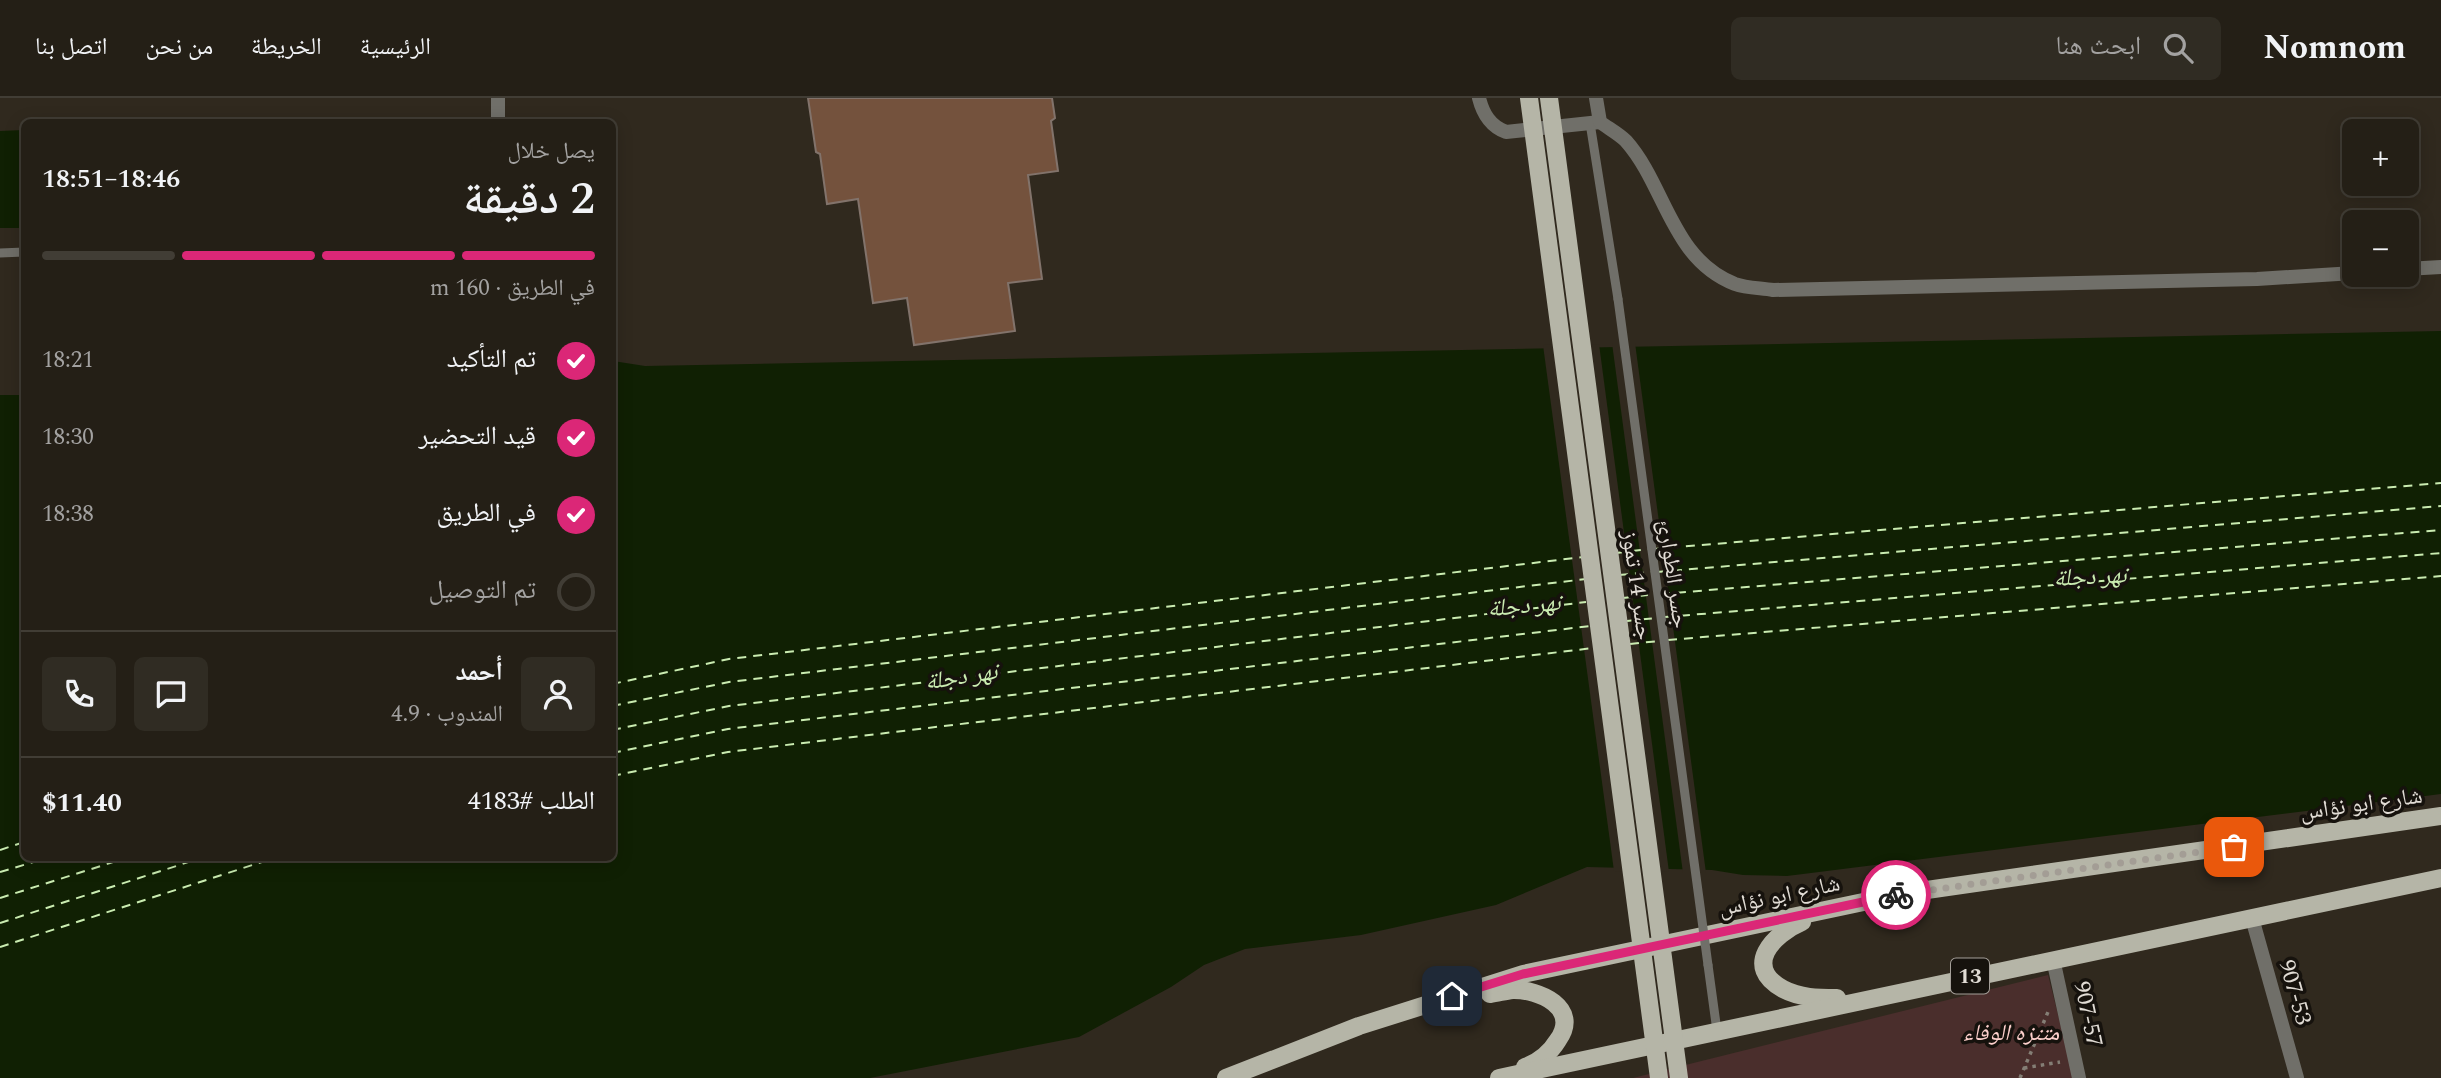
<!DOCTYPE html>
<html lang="ar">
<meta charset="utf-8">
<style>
body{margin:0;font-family:Spectral,"Noto Naskh Arabic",serif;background:#302c23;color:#f1f3f6;direction:rtl;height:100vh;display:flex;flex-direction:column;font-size:26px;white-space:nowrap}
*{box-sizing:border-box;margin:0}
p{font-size:23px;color:#a3a2a1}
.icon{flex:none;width:38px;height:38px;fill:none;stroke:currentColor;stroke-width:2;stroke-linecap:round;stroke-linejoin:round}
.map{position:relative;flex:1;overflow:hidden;direction:ltr}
.details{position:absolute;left:21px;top:21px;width:595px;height:742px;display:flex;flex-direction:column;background:#241f16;border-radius:10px;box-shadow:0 4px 18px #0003,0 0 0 2px #413d35;direction:rtl}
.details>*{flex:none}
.fabs{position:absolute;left:2342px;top:21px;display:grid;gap:14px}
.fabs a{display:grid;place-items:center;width:77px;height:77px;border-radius:10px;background:#241f16;box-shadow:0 4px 18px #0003,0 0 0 2px #413d35;font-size:35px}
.pin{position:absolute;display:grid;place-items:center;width:60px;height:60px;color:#fff;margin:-30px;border-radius:14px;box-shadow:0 4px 10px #0006}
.courier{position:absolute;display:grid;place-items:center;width:70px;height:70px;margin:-35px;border:5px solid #db2777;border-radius:50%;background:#fff;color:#222;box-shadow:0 2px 9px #0007}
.head em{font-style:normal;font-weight:600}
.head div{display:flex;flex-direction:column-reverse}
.head{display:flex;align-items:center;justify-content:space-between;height:119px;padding:0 21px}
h1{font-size:46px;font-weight:600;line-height:52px}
.bar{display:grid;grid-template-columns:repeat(4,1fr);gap:10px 7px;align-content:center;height:84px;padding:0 21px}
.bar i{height:9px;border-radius:5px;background:#413d35}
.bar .selected{background:#db2777}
.bar p{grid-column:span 4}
.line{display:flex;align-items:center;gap:18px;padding:0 21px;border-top:2px solid #413d35}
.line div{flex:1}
.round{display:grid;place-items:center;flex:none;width:74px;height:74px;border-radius:10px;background:#302c23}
ol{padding:0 21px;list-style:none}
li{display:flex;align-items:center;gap:21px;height:77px}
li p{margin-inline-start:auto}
li .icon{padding:7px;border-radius:50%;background:#db2777;color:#fff;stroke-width:4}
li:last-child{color:#a3a2a1}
li i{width:38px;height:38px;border:4px solid #413d35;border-radius:50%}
header{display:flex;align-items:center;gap:42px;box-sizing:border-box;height:98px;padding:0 35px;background:#241f16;border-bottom:2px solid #413d35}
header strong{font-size:33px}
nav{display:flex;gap:38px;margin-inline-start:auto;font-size:24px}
.search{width:490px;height:63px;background:#302c23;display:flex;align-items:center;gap:18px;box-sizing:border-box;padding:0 24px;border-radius:10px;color:#a3a2a1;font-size:26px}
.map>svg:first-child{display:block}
</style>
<header>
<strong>Nomnom</strong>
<div class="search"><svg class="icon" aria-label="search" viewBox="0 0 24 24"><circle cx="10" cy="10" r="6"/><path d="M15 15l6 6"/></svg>ابحث هنا</div>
<nav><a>الرئيسية</a><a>الخريطة</a><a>من نحن</a><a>اتصل بنا</a></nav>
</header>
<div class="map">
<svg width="2441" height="980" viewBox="0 0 2441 980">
<rect width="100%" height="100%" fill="#30291e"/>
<polygon fill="#4a2e2c" points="2048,877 2074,980 1633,980"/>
<g fill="#102003">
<polygon points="24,32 24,130 0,130 0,33"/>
<polygon points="2441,233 2441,696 1787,778 1743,777 1712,772 1587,769 1496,807 1361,837 1245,851 1204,867 1171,889 1079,939 870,980 0,980 0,297 24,297 24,760 612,760 613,263 645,268"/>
</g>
<g fill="#30291e">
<polygon points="1612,245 1635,245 1706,775 1683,775"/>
<polygon points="1599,246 1669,774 1614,773 1543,247"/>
</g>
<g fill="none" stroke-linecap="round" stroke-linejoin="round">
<g stroke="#caecb1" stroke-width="2" stroke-dasharray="9 7" stroke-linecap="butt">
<polyline points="1654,451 2441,385"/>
<polyline points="1616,455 1649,451"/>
<polyline points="1657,474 2441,408"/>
<polyline points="1619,477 1652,474"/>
<polyline points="1661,496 2441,432"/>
<polyline points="1623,500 1656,496"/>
<polyline points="1665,519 2441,455"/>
<polyline points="1627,523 1656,520"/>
<polyline points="1668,542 2441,478"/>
<polyline points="1630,546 1659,543"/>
<polyline points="612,586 729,561 1583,459"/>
<polyline points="612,608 729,584 1586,481"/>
<polyline points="612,632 729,608 1586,504"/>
<polyline points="612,655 728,631 1590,528"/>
<polyline points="612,678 728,654 1593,550"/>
<polyline points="0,752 24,744"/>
<polyline points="0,774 47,760"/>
<polyline points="0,800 126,760"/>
<polyline points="0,825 201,760"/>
<polyline points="0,849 274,760"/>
</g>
</g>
<polygon fill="#74523d" stroke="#82736b" stroke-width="2" points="808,0 1052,0 1055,20 1051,23 1058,73 1028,77 1042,181 1008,185 1015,233 914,247 907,200 873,205 858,101 827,106 820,56 816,54"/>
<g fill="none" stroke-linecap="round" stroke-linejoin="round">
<g stroke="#847e75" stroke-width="3.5" stroke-dasharray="3.5 5" stroke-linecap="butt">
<polyline points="2024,970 2060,964"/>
<polyline points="2020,980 2048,914"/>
</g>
<g stroke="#706f69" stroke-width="9">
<polyline points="1590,25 1618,201"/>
<polyline points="0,155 24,154"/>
<polyline points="1708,867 1717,933"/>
</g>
<g stroke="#706f69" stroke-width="14">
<polyline points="498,0 498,24"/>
<path d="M 1479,0 C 1483,16 1490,28 1506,34 L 1600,24"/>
<path d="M 1596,0 L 1600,24 C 1608,30 1619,36 1626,43 C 1666,88 1671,161 1735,186 C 1746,190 1761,190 1773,192 L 2257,181 L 2354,175"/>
<polyline points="2406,171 2441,169"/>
<polyline points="2252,820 2297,980"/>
<polyline points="2053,861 2079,980"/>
</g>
<g stroke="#b5b5a7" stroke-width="18">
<path d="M 1802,824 C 1773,836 1742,869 1783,891 C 1800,900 1818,900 1837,900"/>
<path d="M 1490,896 C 1497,895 1505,893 1512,892 C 1539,891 1581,910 1558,942 C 1550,955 1539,964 1525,969"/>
<polyline points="1226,980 1359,928 1523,876 1906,795 2441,718"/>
<polyline points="1499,980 2441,780"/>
</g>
<polyline stroke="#706f69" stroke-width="9" points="1618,201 1708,867"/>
<g stroke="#b5b5a7" stroke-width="18">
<polyline points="1529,0 1659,980"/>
<polyline points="1549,0 1679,980"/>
</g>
</g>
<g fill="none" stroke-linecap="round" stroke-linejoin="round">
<polyline stroke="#a39d95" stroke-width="7" stroke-dasharray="0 12.6" points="1896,797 2234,749"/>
<polyline stroke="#db2777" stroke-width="9" points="1452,898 1523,876 1896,797"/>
</g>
<g text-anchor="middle" stroke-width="7" stroke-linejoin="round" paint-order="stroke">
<rect fill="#16120d" stroke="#a49f99" stroke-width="2" x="1951" y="860.5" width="38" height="35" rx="5"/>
<g font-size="21" font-weight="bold" fill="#e1dcd5">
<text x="1970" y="885">13</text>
</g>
<g font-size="23" fill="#e1dcd5" stroke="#16120d">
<text transform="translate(1674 476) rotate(82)" y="8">جسر الطوارئ</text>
<text transform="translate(1638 487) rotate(82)" y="8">جسر 14 تموز</text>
<text transform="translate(2361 705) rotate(-8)" y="8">شارع ابو نؤاس</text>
<text transform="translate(1779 797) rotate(-12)" y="8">شارع ابو نؤاس</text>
<text transform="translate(2296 894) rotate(74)" y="8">907-53</text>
<text transform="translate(2089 916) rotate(78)" y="8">907-57</text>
</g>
<g font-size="23" font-style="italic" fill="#fdd0cc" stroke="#16120d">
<text x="2011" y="942">متنزه الوفاء</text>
</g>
<g font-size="24" font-style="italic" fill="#caecb1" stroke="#16120d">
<text transform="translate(2090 478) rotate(-3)" y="8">نهر دجلة</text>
<text transform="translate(1524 507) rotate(-5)" y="8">نهر دجلة</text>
<text transform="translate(961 578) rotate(-9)" y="8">نهر دجلة</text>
</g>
</g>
</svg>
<div class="fabs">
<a>+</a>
<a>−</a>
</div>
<div class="pin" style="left:2234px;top:749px;background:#ea580c"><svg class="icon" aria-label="bag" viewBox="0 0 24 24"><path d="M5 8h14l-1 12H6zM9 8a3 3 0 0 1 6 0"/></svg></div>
<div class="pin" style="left:1452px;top:898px;background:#1f2937"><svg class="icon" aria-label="home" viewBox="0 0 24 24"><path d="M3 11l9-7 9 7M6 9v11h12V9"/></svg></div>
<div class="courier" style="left:1896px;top:797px"><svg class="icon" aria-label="bike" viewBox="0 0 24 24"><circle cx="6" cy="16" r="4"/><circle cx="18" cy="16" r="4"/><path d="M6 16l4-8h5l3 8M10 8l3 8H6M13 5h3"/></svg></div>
<section class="details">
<div class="head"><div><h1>2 دقيقة</h1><p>يصل خلال</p></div><em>18:46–18:51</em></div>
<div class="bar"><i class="selected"></i><i class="selected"></i><i class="selected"></i><i></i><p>في الطريق · 160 m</p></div>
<ol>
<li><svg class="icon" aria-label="check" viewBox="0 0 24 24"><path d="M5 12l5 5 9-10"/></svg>تم التأكيد<p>18:21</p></li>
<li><svg class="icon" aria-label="check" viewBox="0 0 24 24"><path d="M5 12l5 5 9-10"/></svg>قيد التحضير<p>18:30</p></li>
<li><svg class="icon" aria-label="check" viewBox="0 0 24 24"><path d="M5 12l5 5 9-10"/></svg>في الطريق<p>18:38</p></li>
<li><i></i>تم التوصيل</li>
</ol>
<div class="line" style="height:126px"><a class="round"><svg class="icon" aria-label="person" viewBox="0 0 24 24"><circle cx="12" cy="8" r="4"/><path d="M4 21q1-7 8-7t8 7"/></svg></a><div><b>أحمد</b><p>المندوب · 4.9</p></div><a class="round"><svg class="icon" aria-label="chat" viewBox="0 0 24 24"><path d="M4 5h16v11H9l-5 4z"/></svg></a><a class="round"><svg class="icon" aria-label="phone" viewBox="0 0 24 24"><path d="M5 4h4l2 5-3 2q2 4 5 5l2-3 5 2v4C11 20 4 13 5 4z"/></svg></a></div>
<div class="line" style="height:91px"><div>الطلب #4183</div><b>$11.40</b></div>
</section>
</div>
